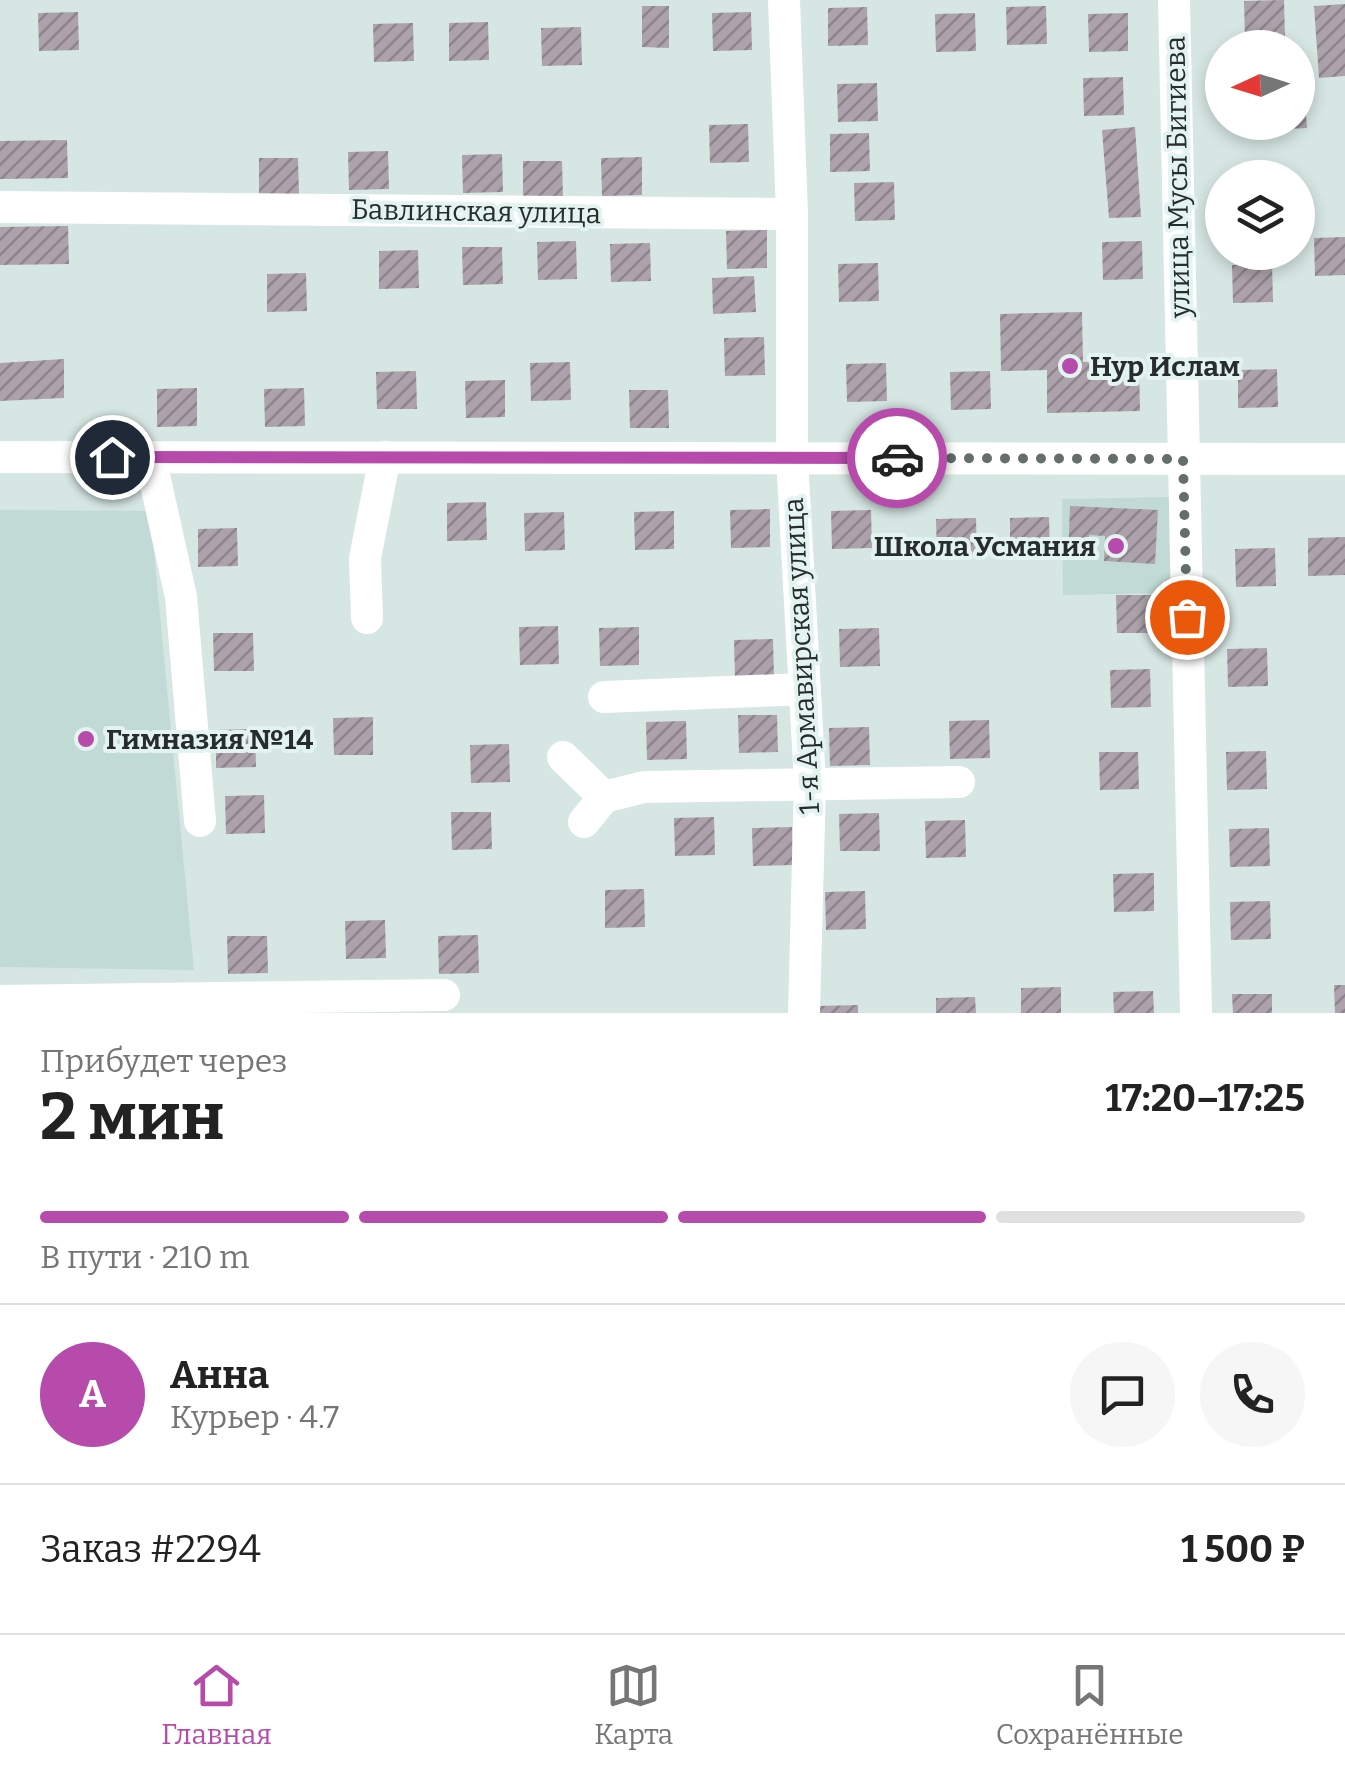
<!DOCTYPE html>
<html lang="ru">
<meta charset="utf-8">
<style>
body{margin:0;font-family:Bitter,serif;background:#f6f6f6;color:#222;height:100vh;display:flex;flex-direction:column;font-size:38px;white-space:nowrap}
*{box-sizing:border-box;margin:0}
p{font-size:32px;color:#767676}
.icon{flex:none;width:55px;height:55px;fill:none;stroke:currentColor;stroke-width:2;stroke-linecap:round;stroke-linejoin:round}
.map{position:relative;height:1013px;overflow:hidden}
.sheet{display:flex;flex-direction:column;background:#fff;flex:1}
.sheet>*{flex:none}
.needle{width:65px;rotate:266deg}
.tools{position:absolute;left:1205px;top:30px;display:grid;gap:20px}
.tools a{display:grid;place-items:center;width:110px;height:110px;border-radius:50%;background:#fff;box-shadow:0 5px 15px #0003;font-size:50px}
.pin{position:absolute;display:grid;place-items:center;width:85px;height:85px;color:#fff;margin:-42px;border:5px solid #fff;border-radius:50%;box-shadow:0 2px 10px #0007}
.courier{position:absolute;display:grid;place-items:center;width:100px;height:100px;margin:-50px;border:8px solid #b64bac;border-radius:50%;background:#fff;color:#222;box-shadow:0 2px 12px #0007}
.head em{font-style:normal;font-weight:700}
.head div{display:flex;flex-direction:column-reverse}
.head{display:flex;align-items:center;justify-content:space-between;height:170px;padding:0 40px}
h1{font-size:65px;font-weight:700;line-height:75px}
.bar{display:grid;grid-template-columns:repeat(4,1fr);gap:15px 10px;align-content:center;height:120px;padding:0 40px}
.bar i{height:12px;border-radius:8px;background:#e0e0e0}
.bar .current{background:#b64bac}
.bar p{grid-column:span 4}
.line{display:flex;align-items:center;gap:25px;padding:0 40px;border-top:2px solid #e0e0e0}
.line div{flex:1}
.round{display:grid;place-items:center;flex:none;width:105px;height:105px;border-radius:52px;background:#f6f6f6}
.tab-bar{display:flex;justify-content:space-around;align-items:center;height:140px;border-top:2px solid #e0e0e0;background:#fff;font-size:28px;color:#767676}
.tab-bar a{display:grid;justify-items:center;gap:5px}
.tab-bar .current{color:#b64bac}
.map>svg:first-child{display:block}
</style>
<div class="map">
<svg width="1345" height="1013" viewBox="0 0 1345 1013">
<defs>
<pattern id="building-hatch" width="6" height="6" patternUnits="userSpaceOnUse" patternTransform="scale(2.5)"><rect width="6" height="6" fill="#ada2ab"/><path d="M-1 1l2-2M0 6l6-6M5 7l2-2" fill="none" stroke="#8d848b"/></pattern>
</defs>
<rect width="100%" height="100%" fill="#d6e6e2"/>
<g fill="#c2dad5">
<polygon points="1169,497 1170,593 1063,595 1062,499"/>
<polygon points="0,510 150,511 194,970 0,967"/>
</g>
<g fill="url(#building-hatch)">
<polygon points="1284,0 1285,38 1245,39 1244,1"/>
<polygon points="1345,4 1345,76 1319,78 1314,6"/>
<polygon points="642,6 669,6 669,48 642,47"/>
<polygon points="1046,6 1047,44 1007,45 1006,7"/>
<polygon points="867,7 868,45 828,46 828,8"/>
<polygon points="78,12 79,50 39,51 38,13"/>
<polygon points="751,12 752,50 713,51 712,13"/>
<polygon points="975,13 976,51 936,52 935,14"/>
<polygon points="1128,13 1128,51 1089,52 1088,14"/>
<polygon points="488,22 489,60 449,61 449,23"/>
<polygon points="413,23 414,61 374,62 373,24"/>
<polygon points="581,27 582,65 542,66 541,28"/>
<polygon points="1123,77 1124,115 1084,116 1083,78"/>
<polygon points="877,83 878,121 838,122 837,84"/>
<polygon points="1298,83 1304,83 1307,128 1268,130 1268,122 1298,122"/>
<polygon points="748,124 749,162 710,163 709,125"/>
<polygon points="1135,127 1141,217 1109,218 1102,130"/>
<polygon points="869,133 870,171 830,172 830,134"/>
<polygon points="67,140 68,178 0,179 0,141"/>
<polygon points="388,151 389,189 349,190 348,152"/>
<polygon points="502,154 503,192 463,193 462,155"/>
<polygon points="642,157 642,195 602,196 601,158"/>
<polygon points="259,158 298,158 299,195 259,196"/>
<polygon points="523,161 562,161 563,199 523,199"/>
<polygon points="894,182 895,220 855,221 854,183"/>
<polygon points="68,226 69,264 0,265 0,227"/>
<polygon points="767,230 767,268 727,269 726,231"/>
<polygon points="1345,237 1345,275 1315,276 1314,238"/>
<polygon points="576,241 577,279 538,280 537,242"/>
<polygon points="1142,241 1143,279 1103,280 1102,242"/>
<polygon points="650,243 651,281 611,282 610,244"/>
<polygon points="462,247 502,247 503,284 463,285"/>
<polygon points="418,250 419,288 379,289 379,251"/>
<polygon points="878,263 879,301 839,302 838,264"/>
<polygon points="1272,264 1273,302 1233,303 1232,265"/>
<polygon points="306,273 307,311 267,312 267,274"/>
<polygon points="754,276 756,312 713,314 712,278"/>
<polygon points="1082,312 1083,362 1139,361 1140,411 1047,413 1047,370 1001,371 1000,314"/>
<polygon points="764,337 765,375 725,376 724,338"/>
<polygon points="64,359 64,398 0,401 0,363"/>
<polygon points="570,362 571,400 531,401 530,363"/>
<polygon points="886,363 887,401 847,402 846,364"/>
<polygon points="1277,369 1278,407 1238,408 1238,370"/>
<polygon points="416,371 417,409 377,409 376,372"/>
<polygon points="990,371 991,409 951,410 950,372"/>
<polygon points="505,380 505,417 466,418 465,381"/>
<polygon points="197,388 197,426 157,427 157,389"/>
<polygon points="304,388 305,426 265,427 264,389"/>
<polygon points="629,390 668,390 669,428 630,428"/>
<polygon points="486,502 487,540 447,541 447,503"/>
<polygon points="1070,506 1158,510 1155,564 1104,561 1105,536 1089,535 1089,559 1068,558"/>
<polygon points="770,509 770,547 731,548 730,510"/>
<polygon points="871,510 872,548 832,549 831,511"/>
<polygon points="674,511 674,549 635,550 634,512"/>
<polygon points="564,512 565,550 525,551 524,513"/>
<polygon points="1049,517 1050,555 1010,556 1010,518"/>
<polygon points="976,518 977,556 937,557 936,519"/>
<polygon points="237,528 238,566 198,567 198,529"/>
<polygon points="1345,537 1345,575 1308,576 1308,538"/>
<polygon points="1275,548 1276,586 1236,587 1235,549"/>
<polygon points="1116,595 1156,595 1157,633 1117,633"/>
<polygon points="558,626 559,664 520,665 519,627"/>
<polygon points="639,627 639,665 600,666 599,628"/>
<polygon points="879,628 880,666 840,667 839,629"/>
<polygon points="213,633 253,633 254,671 214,671"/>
<polygon points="773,639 774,677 735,678 734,640"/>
<polygon points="1267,648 1268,686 1228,687 1227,649"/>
<polygon points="1150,669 1151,707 1111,708 1110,670"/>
<polygon points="738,715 777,715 778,752 739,753"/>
<polygon points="373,717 373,755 334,755 333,718"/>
<polygon points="989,720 990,758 950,759 949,721"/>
<polygon points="686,721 687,759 647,760 646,722"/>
<polygon points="869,727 870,765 830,766 829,728"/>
<polygon points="255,729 256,767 216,768 216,730"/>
<polygon points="509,744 510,782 471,783 470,745"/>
<polygon points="1266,751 1267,789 1227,790 1226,752"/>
<polygon points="1099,752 1138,752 1139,789 1100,790"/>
<polygon points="264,795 265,833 226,834 225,796"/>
<polygon points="451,812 491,812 492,849 452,850"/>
<polygon points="879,813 880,851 840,851 839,814"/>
<polygon points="714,817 715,855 675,856 674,818"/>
<polygon points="965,820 966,857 926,858 925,821"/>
<polygon points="792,827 793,865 753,866 752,828"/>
<polygon points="1269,828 1270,866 1230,867 1229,829"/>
<polygon points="1154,873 1154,911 1114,912 1113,874"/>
<polygon points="644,889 645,927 605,928 605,890"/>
<polygon points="865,891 866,929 826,930 825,892"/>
<polygon points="1270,901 1271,939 1231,940 1230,902"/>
<polygon points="385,920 386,958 346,959 345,921"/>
<polygon points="478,935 479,973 439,974 438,936"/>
<polygon points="227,936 267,936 268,973 228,974"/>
<polygon points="1334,985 1345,985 1345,1013 1335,1013"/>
<polygon points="1061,987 1061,1013 1021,1013 1021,988"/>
<polygon points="1153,991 1154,1013 1114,1013 1113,992"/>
<polygon points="1232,994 1272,994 1272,1013 1233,1013"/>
<polygon points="975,997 976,1013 936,1013 936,998"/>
<polygon points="858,1005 858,1013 819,1013 818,1006"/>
</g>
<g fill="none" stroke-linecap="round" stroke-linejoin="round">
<g stroke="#fff" stroke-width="32">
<polyline points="784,0 792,214 792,458 810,783 804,1013"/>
<polyline points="1174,0 1196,1013"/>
<polyline points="0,207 792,214"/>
<polyline points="0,457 1345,459"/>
<polyline points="150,457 181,597 200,821"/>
<polyline points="367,618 365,558 385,457"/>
<polyline points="604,697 805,689"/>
<polyline points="563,757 604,797 644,787 959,782"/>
<polyline points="584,822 604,797"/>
<polyline points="0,1001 444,995"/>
</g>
</g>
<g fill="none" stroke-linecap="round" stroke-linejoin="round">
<polyline stroke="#646e6c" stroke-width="10" stroke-dasharray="0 18" points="897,458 1183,459 1187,617"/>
<polyline stroke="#b64bac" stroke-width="12" points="112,457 897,458"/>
</g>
<g fill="#b64bac" stroke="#e3f3ef" stroke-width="4">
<circle cx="1070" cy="366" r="10"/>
<circle cx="1116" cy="546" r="10"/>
<circle cx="86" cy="739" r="10"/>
</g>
<g text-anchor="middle" stroke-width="8" stroke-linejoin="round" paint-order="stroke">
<g font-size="28" fill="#272d2c" stroke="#e3f3ef">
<text transform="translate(1177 177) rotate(-91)" y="10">улица Мусы Бигиева</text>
<text transform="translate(476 211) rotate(1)" y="10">Бавлинская улица</text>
<text transform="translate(801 656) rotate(-93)" y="10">1-я Армавирская улица</text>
</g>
<g font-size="28" font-weight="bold" fill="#272d2c" stroke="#e3f3ef" text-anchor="start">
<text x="1090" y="376">Нур Ислам</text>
<text x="1096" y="556" text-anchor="end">Школа Усмания</text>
<text x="106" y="749">Гимназия №14</text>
</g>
</g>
</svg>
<div class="tools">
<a><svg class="needle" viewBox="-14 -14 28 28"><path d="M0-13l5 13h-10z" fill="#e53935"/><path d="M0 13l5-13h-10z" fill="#767676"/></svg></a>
<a><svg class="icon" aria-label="layers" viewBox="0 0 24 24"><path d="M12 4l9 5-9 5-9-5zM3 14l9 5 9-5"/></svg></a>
</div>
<div class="pin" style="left:1187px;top:617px;background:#ea580c"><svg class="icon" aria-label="bag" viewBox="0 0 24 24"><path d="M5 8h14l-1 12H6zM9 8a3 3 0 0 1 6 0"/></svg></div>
<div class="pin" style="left:112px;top:457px;background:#1f2937"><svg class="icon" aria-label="home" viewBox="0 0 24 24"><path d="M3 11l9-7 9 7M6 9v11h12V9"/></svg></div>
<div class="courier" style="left:897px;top:458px"><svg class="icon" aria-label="car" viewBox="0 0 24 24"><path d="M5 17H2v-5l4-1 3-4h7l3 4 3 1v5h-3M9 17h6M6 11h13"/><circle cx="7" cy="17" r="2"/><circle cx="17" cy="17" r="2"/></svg></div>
</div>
<section class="sheet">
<div class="head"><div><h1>2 мин</h1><p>Прибудет через</p></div><em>17:20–17:25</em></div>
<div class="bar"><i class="current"></i><i class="current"></i><i class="current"></i><i></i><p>В пути · 210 m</p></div>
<div class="line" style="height:180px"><b class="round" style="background:#b64bac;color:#fff">А</b><div><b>Анна</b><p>Курьер · 4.7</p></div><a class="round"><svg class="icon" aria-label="chat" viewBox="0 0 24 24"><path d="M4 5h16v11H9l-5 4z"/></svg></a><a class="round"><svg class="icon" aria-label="phone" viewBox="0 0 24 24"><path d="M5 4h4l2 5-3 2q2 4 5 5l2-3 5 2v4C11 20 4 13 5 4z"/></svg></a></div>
<div class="line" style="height:130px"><div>Заказ #2294</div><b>1 500 ₽</b></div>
</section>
<nav class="tab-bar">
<a class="current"><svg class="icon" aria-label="home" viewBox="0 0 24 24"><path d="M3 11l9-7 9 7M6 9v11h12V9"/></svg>Главная</a>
<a><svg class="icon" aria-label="map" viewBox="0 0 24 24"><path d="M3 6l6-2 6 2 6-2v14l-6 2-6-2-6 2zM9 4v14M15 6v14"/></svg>Карта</a>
<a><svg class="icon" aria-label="saved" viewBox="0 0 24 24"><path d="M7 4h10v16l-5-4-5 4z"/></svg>Сохранённые</a>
</nav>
